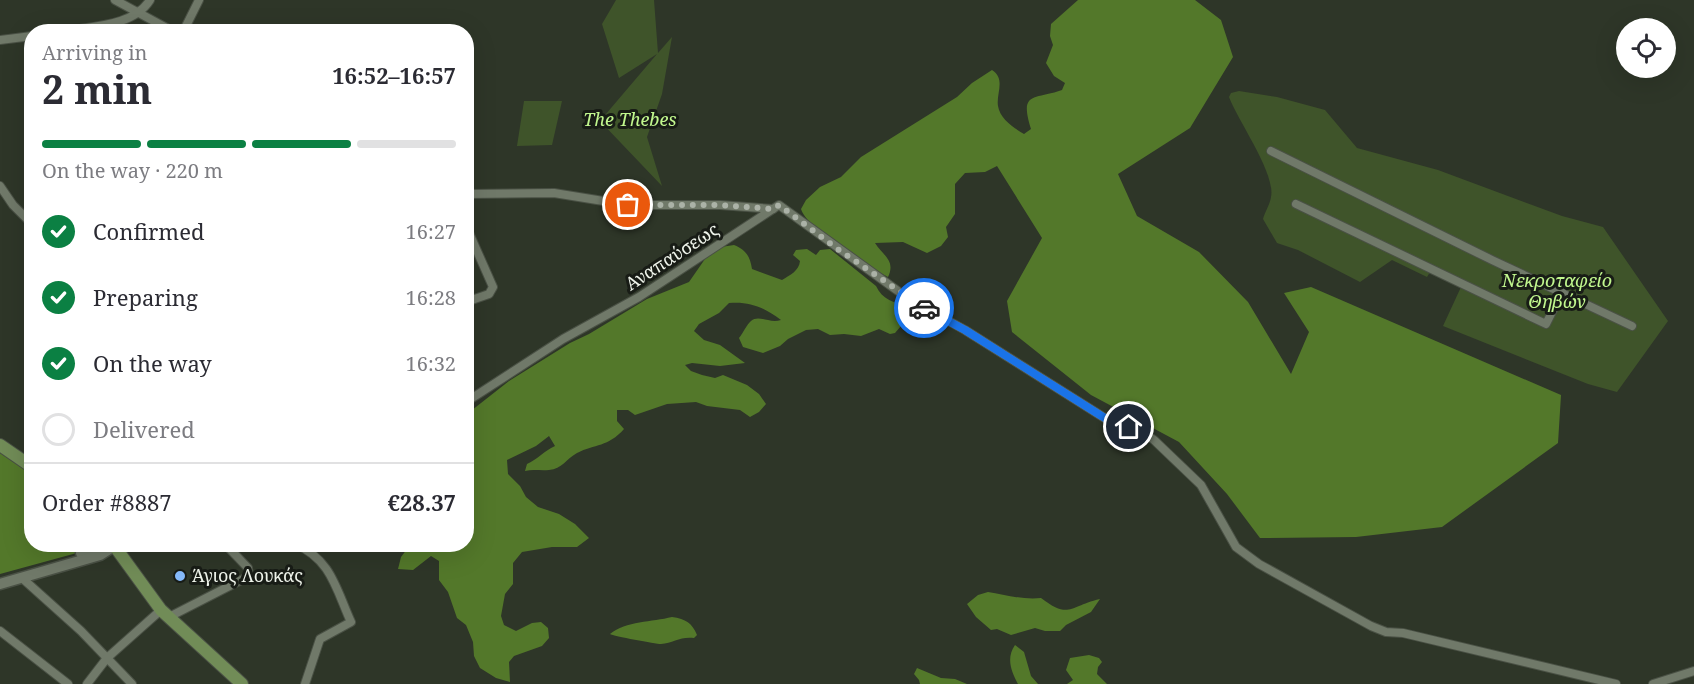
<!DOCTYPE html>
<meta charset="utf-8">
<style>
body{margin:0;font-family:"Noto Serif",serif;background:#f7f7f7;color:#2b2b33;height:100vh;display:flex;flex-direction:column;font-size:22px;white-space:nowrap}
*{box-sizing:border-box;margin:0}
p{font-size:20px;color:#7c7c81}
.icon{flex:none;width:33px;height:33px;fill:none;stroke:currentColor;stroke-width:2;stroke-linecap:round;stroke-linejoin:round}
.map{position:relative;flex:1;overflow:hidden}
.details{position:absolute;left:24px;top:24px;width:450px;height:528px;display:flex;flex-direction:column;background:#fff;border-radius:24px;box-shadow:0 6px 24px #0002}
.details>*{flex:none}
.tools{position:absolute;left:1616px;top:18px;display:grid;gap:12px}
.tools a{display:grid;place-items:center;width:60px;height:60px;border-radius:50%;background:#fff;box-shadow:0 6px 24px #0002;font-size:30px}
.pin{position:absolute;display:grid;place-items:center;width:51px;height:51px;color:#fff;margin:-26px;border:3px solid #fff;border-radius:50%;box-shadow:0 2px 6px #0007}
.courier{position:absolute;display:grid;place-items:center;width:60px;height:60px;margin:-30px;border:4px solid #1a73e8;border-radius:50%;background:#fff;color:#222;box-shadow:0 2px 8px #0007}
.headline em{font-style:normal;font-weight:700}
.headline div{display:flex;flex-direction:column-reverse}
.headline{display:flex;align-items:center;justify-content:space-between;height:102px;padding:0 18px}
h1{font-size:39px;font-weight:700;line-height:45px}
.bar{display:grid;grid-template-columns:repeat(4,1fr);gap:9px 6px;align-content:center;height:72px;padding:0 18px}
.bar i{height:8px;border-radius:4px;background:#e1e1e2}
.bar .on{background:#0b8043}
.bar p{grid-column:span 4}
.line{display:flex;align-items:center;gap:15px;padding:0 18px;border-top:2px solid #e1e1e2}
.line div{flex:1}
ol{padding:0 18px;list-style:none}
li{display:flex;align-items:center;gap:18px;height:66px}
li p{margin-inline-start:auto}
li .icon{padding:6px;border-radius:50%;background:#0b8043;color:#fff;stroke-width:4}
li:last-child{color:#7c7c81}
li i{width:33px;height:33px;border:3px solid #e1e1e2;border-radius:50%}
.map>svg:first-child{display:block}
</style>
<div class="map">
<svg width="1694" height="684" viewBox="0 0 1694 684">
<rect width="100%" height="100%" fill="#2e3628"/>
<g fill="#3f542a">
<polygon points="616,0 654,0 658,53 672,37 662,94 647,137 662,186 600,121 657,54 619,78 602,24"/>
<path d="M 1239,91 L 1277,97 L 1325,110 L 1357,148 L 1438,170 L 1562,216 L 1603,227 L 1668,321 L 1617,392 L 1588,384 L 1443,326 L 1461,287 L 1430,272 L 1427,277 L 1392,260 L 1360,282 L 1298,250 L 1277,243 L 1263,219 C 1265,212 1270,204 1271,197 C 1276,174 1238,121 1229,97 L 1231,93 Z"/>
<polygon points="524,101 562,101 552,145 517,146"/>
</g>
<g fill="#53782a">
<path d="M 1078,0 L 1195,0 L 1221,20 L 1233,57 L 1190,128 L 1118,174 L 1137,216 L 1199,252 L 1248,302 L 1291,374 L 1309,332 L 1284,293 L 1311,287 L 1561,395 L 1558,443 L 1442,527 L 1356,537 L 1260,538 L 1227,494 L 1179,442 L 1091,395 L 1012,332 L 1007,301 L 1042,238 L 997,166 L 985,172 L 965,173 L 955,184 L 955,214 L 946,227 L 948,237 L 941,246 L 927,253 L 903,242 L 875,243 C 883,256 896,260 888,277 C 868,266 807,229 801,209 L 806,200 L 820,187 L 841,177 L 861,157 L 957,97 L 972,83 L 992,70 C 1006,79 996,93 998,106 C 1000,119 1014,128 1024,134 L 1031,129 C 1019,91 1034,100 1062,90 L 1065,83 L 1054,76 L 1046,63 L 1053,45 L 1050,36 L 1051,24 Z"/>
<path d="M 734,245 C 746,250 750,256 752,269 L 782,280 C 790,275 799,271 800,261 L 793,255 L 796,250 L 807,249 L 816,255 L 820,250 L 830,249 L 876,286 C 888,313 927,300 941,328 L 933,332 L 908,323 L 902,312 L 896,309 L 896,319 L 901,326 L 895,333 L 890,334 L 879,329 L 861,336 L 844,334 L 830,335 L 818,329 L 806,330 L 788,339 L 780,346 L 763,353 L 743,347 L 739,338 C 743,333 747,324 751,321 C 759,314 769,324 781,320 C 765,308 750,301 729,303 L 719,313 L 699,324 L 694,331 L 704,340 L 720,345 L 745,363 L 720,366 L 692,363 L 685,365 L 691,371 L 702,375 L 715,378 L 723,375 L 747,385 L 759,394 L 766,404 L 759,412 L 750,417 L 740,410 L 707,406 L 696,402 L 667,404 L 635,415 L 628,410 L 617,410 L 617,421 L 624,429 C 608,447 595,444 577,453 C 566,459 562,469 549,470 C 541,471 533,469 525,471 L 527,464 C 538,459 544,451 555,446 L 549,436 L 536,446 L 507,460 L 508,474 L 520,486 L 526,497 L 538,507 L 559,514 L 575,524 L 589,538 L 577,547 L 552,547 L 522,552 L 513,563 L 513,584 L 505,594 L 501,616 L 504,625 L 516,631 L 532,623 L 541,622 L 548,628 L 549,638 L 542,646 L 514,656 L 509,662 L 510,682 L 496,678 L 480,668 L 474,656 L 473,642 L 466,625 L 457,618 L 448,592 L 439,580 L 439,561 L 431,556 L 413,570 L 398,569 L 401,557 L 410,545 L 466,544 L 467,414 L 509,381 L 570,343 L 589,334 L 647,299 L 689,282 L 705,259 L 721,247 Z"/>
<polygon points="0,453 31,474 32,544 94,545 84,551 0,574"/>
<path d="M 988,592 C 1005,595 1024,600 1041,598 C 1070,620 1069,606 1100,599 L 1091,612 L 1066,625 L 1060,631 L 1045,631 L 1035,628 L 1011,635 L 997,629 L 991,630 L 976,617 L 967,604 L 978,595 Z"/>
<path d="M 672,617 C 686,619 692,623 697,635 L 694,638 C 681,636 673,643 661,644 C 656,644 613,636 610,634 C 626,621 652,622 672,617 Z"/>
<path d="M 1015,645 L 1024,652 L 1031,676 L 1038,684 L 1018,684 C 1011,671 1006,658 1015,645 Z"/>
<polygon points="1089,655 1099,658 1102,662 1098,667 1097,674 1107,684 1067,684 1073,680 1066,670 1070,658"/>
<polygon points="917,668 941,678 955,679 967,684 920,684 919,680 914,674"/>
</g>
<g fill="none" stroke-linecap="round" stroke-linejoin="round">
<g stroke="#4a5145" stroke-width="10">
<g id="street">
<polyline points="115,0 174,32"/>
<path d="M 61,32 C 90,26 133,27 150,0"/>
<polyline points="183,32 199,0"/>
<polyline points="0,40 32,36"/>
<polyline points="1271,151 1492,260 1632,326"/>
<polyline points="0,186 13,205 28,220"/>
<polyline points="466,194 554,193 628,205 720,205 773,209"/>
<polyline points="1296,204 1546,324 1562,292"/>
<polyline points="466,226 493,287 489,294 466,302"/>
<polyline points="466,402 563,339 639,297 779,205 909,299 965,330 1119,427 1129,427 1132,424 1154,440 1201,485 1236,547 1259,564 1371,626 1386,632 1403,633 1616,684"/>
<path d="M 295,544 C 331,559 336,589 351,622 L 320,639 L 305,684"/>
<polyline points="22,578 81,631 132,684"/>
<polyline points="169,617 249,576 248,568 225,544"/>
<polyline points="0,631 68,684"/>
<polyline points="87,684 107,658 161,610"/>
<polyline points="1653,684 1694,671"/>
</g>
</g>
<g stroke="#4a5145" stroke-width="13">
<g id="secondary">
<polyline points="81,553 103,544"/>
<polyline points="0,584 100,555 114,546"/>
</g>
</g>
<g stroke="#4a5145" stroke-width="14">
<g id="primary">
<polyline points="0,445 32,467"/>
<polyline points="113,544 161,610 242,684"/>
</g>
</g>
<use href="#street" stroke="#707969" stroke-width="8"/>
<use href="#secondary" stroke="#707969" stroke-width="10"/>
<use href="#primary" stroke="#718c57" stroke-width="12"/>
</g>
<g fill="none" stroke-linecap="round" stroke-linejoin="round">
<polyline stroke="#abb2a7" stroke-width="6" stroke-dasharray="0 10.8" points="628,205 720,205 773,209 779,205 839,250 924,308"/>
<polyline stroke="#1a73e8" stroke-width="8" points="924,308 965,330 1119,427 1129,427"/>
</g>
<circle fill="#86bbfb" stroke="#181c16" stroke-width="2" cx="180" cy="576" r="6"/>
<g text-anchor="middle" stroke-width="6" stroke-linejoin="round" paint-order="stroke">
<g font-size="18" font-style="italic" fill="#c1f78e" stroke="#181c16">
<text x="630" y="126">The Thebes</text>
<text x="1557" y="287">Νεκροταφείο<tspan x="1557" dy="21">Θηβών</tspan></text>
</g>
<g font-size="18" fill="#eff4eb" stroke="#181c16">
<text transform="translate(672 257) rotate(-33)" y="6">Αναπαύσεως</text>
</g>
<g font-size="18" fill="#eff4eb" stroke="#181c16" text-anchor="start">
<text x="192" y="582">Άγιος Λουκάς</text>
</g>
</g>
</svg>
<div class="tools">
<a><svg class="icon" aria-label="locate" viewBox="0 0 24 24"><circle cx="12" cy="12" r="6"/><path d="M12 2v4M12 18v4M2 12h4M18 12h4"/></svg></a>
</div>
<div class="pin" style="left:628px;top:205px;background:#ea580c"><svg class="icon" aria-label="bag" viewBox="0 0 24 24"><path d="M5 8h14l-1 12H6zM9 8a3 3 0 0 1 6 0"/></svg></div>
<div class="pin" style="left:1129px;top:427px;background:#1f2937"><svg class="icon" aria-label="home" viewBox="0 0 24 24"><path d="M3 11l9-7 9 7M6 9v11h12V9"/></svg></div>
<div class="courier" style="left:924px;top:308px"><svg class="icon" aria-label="car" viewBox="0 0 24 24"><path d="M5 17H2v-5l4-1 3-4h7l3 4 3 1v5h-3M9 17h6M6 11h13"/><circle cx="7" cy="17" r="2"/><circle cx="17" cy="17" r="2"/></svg></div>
<section class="details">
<div class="headline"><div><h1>2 min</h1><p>Arriving in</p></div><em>16:52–16:57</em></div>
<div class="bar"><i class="on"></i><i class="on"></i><i class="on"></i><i></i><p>On the way · 220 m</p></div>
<ol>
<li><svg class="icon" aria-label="check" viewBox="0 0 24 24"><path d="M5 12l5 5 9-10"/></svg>Confirmed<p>16:27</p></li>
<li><svg class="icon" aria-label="check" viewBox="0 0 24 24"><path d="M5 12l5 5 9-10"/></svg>Preparing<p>16:28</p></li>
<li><svg class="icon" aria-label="check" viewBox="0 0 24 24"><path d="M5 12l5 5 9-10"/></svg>On the way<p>16:32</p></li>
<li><i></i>Delivered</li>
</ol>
<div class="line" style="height:78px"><div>Order #8887</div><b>€28.37</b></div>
</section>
</div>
